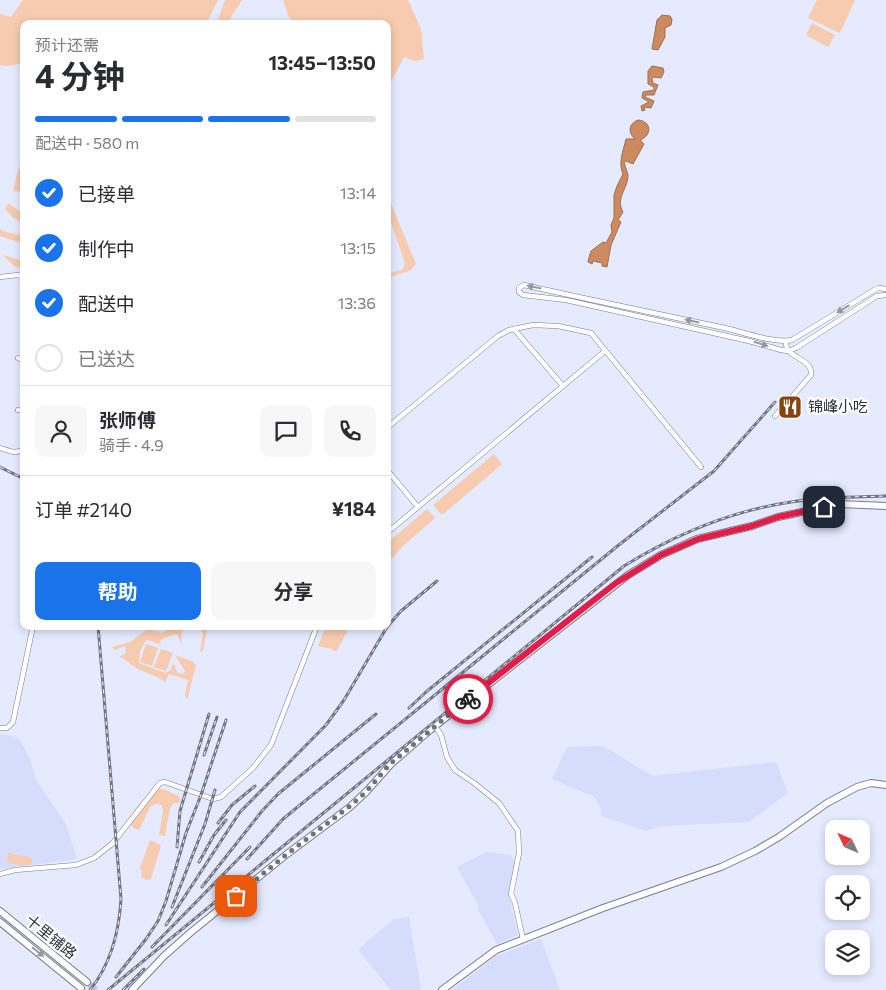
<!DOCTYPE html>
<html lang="zh">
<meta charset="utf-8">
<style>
body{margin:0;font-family:Commissioner,"Noto Sans SC",sans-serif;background:#f7f7f7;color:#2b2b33;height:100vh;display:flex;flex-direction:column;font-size:19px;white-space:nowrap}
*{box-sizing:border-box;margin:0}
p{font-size:16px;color:#7c7c81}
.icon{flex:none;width:28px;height:28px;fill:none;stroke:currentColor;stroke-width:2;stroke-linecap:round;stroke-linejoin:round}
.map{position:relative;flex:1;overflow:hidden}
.sheet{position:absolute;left:20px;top:20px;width:371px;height:610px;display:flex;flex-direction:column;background:#fff;border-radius:10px;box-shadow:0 2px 8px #0003}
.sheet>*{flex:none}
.needle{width:32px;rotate:314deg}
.buttons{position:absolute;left:825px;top:820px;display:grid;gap:10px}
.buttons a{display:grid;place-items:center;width:45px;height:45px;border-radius:10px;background:#fff;box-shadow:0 2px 8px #0003;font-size:25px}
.pin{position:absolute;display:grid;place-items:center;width:42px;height:42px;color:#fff;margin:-21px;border-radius:10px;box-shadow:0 2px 8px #0006}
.courier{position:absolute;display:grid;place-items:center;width:50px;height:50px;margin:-25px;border:4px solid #e11d48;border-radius:50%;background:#fff;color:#222;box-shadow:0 1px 6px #0007}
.summary em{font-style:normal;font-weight:700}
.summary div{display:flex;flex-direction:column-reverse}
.summary{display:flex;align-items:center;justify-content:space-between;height:85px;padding:0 15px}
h1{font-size:32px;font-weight:700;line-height:38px}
.bar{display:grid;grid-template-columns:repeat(4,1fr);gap:8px 5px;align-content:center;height:60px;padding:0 15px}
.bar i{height:6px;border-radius:4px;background:#e1e1e2}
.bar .active{background:#1a73e8}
.bar p{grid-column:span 4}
.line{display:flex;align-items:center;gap:12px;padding:0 15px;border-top:1px solid #e1e1e2}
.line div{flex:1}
.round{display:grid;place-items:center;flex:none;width:52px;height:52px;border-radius:10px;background:#f7f7f7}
ol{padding:0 15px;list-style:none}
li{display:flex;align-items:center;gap:15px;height:55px}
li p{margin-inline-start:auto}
li .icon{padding:5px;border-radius:50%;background:#1a73e8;color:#fff;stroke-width:4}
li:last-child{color:#7c7c81}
li i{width:28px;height:28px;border:2px solid #e1e1e2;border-radius:50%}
.button{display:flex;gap:10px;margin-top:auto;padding:10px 15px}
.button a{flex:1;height:58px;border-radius:10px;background:#1a73e8;color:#fff;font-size:20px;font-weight:700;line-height:58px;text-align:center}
.button a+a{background:#f7f7f7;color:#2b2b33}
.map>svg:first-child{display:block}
</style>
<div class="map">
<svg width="886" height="990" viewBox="0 0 886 990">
<rect width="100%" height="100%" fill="#e5eafe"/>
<g fill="#d5dcfc">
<polygon points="0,734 19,738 30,759 36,780 66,824 77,859 0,869"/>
<polygon points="603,746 653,776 776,762 788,793 749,822 662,826 646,831 602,816 600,806 593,796 552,779 567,747"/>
<polygon points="486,852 510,855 515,861 509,896 518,935 497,944 477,908 479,907 457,867"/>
<polygon points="409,917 421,990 391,990 359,951 362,946 394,919"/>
<polygon points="541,939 560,990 452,990 496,956"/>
</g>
<g fill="#f7cbaf">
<polygon points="23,0 218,0 206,24 24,24 24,63 7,66 0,65 0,14 11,17"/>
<polygon points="225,0 242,0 231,17 229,24 220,24 217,22"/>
<polygon points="283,0 408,0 421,29 424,59 415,61 404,57 390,84 388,85 388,24 295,24 288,15"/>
<polygon points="817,0 855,0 840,33 808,18"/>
<polygon points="812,23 835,35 828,47 806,35"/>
<polygon points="24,163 24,192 13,191 18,170"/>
<polygon points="388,196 416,264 411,270 388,278 388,274 403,269 405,263 388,214"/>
<polygon points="8,203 24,214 24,223 13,218 5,209"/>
<polygon points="0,228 2,231 24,236 24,244 0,236"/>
<polygon points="3,255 23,261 24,260 24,269 14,266"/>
<polygon points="494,454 502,464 442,515 433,505"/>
<polygon points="427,509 435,518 403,546 388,563 388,542"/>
<path d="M 172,626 L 208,626 L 203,650 L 200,653 L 203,633 L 201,630 L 186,627 L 182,631 L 181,644 L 178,635 L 176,634 L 164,638 L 160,641 L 161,644 C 155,644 152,640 146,640 L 140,651 L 139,663 L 165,673 L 171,670 L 173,663 L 178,673 L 183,674 L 185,671 L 175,655 L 192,661 L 196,665 L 187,700 L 185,695 L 188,680 L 169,674 L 165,682 C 155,674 142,673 132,665 C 126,661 126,659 119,657 L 126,653 L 125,646 L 115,650 L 112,647 L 130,642 L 148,629 L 162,633 Z"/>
<polygon points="326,626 350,626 336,652 332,649 318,646"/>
<polygon points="146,644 158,648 152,666 140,662"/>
<polygon points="161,649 173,653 166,671 154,667"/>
<path d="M 157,788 L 166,790 L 180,797 L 180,803 L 174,803 L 170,808 L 165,836 L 159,835 L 163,811 L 162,805 L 156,804 L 150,807 L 139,830 L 133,828 L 128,821 C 131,816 135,808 139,804 C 147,797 152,801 157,788 Z"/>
<polygon points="150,840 161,845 151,879 146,880 141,877 142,871 140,868"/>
<path d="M 8,853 L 22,856 L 27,856 L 32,859 L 32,864 C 24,867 15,865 7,861 Z"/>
</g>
<g fill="#cd8a5e" stroke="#9d6f53">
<polygon points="662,15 670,16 672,19 671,25 665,28 665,37 658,50 652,49 657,20"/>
<polygon points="652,66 663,68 664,72 661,78 653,77 652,79 653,83 658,85 654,95 646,95 645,97 654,101 651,108 644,107 645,110 642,111 641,106 649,102 642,98 643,92 654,90 654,87 648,84 648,71"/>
<path d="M 638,120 C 651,121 653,135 640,140 L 644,144 L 633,164 L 626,161 L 624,162 C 625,166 627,171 628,175 C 628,189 615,198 623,212 L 618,220 L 621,222 L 611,245 L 607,267 L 602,266 L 602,263 L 593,261 L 592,264 L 588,262 L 588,261 L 591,251 L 603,242 L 606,243 L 612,232 L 611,225 L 614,218 L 614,195 L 617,186 L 623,174 C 618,162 623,152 626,139 L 635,139 C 628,133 628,124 638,120 Z"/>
</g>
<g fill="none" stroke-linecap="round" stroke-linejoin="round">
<polyline stroke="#c0c5d7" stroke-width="6" stroke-dasharray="6 3" stroke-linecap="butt" points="87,982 96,990"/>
<g stroke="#767c92" stroke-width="5.5">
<g id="street">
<polyline points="0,277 18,275 24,277"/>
<path d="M 886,289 L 879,288 L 876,289 L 792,340 C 775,344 743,332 725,328 C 658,314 591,300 524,285 L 519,288 L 519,292 L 523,295 L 566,300 L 749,341 L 781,350 L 788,351 L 796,348 L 877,296 L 886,295"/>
<polyline points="514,329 563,386"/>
<polyline points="18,358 24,361"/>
<polyline points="18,410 24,411"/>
<path d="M 775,416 L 811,375 C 813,357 784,359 786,341"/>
<polyline points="388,427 498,336 509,330 533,325 558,326 591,333 701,467"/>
<path d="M 0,448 C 8,450 16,455 24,449"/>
<polyline points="388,471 418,507"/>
<polyline points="388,532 605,351"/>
<polyline points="435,726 441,735 447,757 455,770 474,783 499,803 518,831 519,853 511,894 515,903 523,939"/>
<polyline points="0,728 7,728 13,722 33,626"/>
<polyline points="0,874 15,870 76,865 94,858 112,844 160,783 165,782 213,799 221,797 253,768 271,745 317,626"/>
</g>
</g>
<g stroke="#767c92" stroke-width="8">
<g id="secondary">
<polyline points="0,911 87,982"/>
<polyline points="0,922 81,988"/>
<polyline points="132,990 164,956 190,933 287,854 350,807 366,792 391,764 430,730 628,575 661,555 697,539 752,526 778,517 840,504 886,506"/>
<polyline points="442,990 496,950 603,908 721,867 755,851 779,837 827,803 857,787 871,783 886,785"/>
</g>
</g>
<use href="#street" stroke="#fff" stroke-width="4.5"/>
<use href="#secondary" stroke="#fff" stroke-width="6"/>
<g stroke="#717482" stroke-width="3">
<g id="rail">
<polyline points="0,467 24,479"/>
<polyline points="409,708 426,692 592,557"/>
<polyline points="204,755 217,717"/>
<polyline points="218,823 232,805 255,786"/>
<polyline points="177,847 180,811 209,714"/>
<polyline points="247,859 283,819 620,544 714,471 775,402"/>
<polyline points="199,862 214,835 226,820"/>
<polyline points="202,887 262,811 278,794 376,714"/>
<polyline points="172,907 205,824 215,790"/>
<polyline points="166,925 240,812 326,725 344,700 387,627 401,611 437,581"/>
<polyline points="152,947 250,847"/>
<polyline points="116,977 146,939 158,921 166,901 186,833 201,795 226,720"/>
<path d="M 90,990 C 111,964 119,932 121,899 L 98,626"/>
<path d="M 108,990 L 624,566 C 676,534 730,511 791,502 C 822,497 854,497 886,496"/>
<polyline points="123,990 144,969"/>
</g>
</g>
<use href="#rail" stroke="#fff" stroke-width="1" stroke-dasharray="4" stroke-linecap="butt"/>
</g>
<defs><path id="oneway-solid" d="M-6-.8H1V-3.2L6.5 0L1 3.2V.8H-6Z" transform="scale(1.25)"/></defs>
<g fill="#96989c">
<use href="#oneway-solid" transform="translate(534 287) rotate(-169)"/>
<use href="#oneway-solid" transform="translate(843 309) rotate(149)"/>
<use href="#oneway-solid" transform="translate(692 321) rotate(-168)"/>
<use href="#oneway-solid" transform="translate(761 344) rotate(17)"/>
<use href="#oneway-solid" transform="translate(38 952) rotate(39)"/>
</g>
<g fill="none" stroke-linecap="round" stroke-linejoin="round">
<polyline stroke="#6e717f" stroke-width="5" stroke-dasharray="0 9" points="236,896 287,854 350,806 366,792 390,764 468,699"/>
<polyline stroke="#e11d48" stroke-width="6" points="468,699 616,583 661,555 698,539 752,526 778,517 824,507"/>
</g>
<defs>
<g id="restaurant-square" transform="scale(1.25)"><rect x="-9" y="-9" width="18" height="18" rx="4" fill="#86450f" stroke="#fff"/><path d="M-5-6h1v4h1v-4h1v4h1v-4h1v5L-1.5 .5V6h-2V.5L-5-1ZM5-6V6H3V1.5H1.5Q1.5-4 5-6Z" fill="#fff"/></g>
</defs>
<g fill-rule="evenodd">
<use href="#restaurant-square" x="790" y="407"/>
</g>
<g text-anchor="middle" stroke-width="4.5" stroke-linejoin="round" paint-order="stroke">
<g font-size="15" fill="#2e303a" stroke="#fff" text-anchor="start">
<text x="808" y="412">锦峰小吃</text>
</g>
<g font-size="15" fill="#2e303a" stroke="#fff">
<text transform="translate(51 937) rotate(39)" y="5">十里铺路</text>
</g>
</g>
</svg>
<div class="buttons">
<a><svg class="needle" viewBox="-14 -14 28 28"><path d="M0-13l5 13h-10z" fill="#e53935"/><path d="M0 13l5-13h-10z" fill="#7c7c81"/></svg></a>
<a><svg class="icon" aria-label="locate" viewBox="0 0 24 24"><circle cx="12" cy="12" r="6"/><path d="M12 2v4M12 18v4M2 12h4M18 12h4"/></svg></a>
<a><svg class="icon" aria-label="layers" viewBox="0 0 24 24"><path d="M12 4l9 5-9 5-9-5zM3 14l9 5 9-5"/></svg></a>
</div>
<div class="pin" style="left:236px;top:896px;background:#ea580c"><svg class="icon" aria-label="bag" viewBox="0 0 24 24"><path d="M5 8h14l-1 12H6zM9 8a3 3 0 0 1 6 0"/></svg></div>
<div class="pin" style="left:824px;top:507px;background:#1f2937"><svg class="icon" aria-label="home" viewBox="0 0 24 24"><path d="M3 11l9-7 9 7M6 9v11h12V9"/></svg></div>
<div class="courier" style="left:468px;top:699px"><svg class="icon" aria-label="bike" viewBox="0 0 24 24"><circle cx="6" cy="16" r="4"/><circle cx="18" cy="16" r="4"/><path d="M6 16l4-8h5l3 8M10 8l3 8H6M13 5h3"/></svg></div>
<section class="sheet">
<div class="summary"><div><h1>4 分钟</h1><p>预计还需</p></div><em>13:45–13:50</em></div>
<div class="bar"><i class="active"></i><i class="active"></i><i class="active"></i><i></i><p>配送中 · 580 m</p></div>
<ol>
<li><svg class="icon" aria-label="check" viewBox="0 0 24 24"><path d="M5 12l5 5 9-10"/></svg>已接单<p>13:14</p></li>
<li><svg class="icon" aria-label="check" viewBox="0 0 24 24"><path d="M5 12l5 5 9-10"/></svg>制作中<p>13:15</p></li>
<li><svg class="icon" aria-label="check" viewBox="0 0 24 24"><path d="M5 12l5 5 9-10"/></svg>配送中<p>13:36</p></li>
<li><i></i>已送达</li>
</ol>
<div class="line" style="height:90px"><a class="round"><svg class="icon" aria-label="person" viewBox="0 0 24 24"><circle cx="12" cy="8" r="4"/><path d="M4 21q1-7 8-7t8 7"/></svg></a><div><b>张师傅</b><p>骑手 · 4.9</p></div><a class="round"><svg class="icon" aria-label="chat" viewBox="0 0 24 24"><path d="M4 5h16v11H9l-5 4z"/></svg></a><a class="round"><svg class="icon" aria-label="phone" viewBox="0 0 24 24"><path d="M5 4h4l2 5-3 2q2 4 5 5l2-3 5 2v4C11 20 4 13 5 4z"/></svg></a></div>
<div class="line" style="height:65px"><div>订单 #2140</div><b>¥184</b></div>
<div class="button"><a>帮助</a><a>分享</a></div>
</section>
</div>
